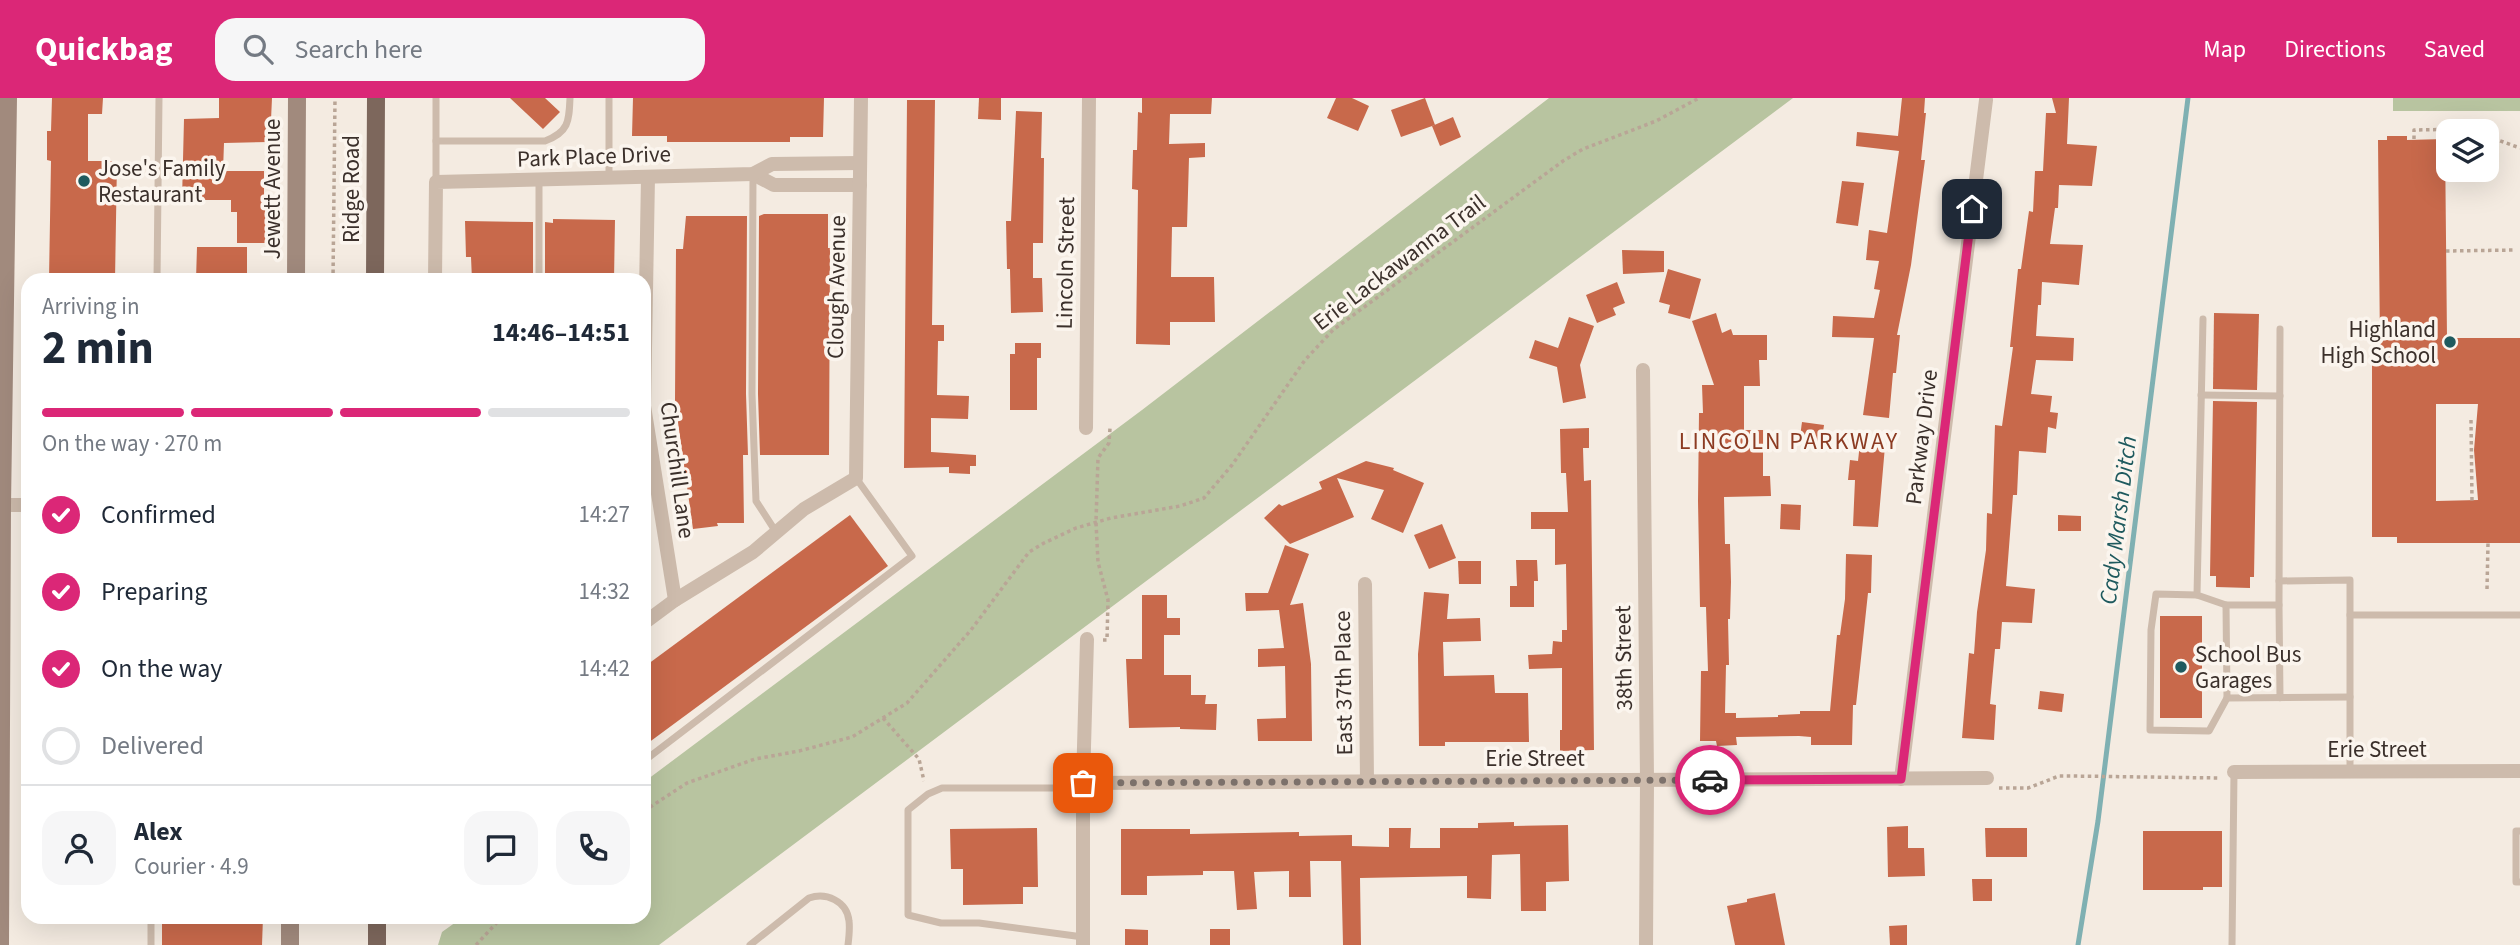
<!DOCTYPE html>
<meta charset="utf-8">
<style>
body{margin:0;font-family:"Source Sans 3",sans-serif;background:#f6f6f7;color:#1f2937;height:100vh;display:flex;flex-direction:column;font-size:26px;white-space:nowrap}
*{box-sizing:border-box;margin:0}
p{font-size:23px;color:#747a83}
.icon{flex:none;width:38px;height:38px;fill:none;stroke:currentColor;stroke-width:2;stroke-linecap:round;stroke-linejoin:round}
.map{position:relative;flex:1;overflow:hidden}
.drawer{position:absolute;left:21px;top:175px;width:630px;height:651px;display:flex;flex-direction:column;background:#fff;border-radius:21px;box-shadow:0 7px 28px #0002}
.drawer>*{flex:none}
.tools{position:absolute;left:2436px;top:21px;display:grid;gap:14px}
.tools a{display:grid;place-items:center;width:63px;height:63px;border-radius:14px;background:#fff;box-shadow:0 7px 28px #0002;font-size:35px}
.pin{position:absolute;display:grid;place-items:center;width:60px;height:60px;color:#fff;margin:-30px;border-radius:14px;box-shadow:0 4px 10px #0006}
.courier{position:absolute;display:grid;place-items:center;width:70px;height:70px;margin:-35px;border:5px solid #db2777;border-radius:50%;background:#fff;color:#222;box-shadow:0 2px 9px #0007}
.head em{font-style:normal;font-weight:700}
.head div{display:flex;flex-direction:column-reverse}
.head{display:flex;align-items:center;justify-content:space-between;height:119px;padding:0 21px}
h1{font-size:46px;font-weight:700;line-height:52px}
.bar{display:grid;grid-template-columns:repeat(4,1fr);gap:10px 7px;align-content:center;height:84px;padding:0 21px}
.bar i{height:9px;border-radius:5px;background:#e0e1e3}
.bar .selected{background:#db2777}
.bar p{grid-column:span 4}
.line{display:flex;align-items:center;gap:18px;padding:0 21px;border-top:2px solid #e0e1e3}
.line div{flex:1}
.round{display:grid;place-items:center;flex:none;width:74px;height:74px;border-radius:21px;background:#f6f6f7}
ol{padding:0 21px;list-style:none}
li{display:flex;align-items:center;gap:21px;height:77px}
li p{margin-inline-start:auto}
li .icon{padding:7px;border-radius:50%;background:#db2777;color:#fff;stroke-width:4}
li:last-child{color:#747a83}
li i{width:38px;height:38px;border:4px solid #e0e1e3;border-radius:50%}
header{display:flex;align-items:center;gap:42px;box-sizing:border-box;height:98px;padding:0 35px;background:#db2777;color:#fff}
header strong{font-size:33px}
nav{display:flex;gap:38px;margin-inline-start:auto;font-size:24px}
.search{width:490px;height:63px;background:#f6f6f7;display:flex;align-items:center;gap:18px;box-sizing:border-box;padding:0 24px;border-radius:21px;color:#747a83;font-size:26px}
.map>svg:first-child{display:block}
</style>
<header>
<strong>Quickbag</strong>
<div class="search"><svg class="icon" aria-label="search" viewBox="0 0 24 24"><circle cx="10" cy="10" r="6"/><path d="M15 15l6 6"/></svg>Search here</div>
<nav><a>Map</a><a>Directions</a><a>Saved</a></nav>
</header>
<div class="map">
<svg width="2520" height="847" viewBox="0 0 2520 847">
<rect width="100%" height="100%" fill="#f4ebe1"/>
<g fill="#b8c4a0">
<polygon points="1549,0 1793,0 659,847 438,847 442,834 463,819 644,819 644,684 1142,312"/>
<rect x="2393" y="0" width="127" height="13"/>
</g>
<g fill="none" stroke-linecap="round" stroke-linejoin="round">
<polyline stroke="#7fb0b2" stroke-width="5" points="2078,847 2098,723 2188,0"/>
</g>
<g fill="#c8694b" fill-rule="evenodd">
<polygon points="52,0 103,0 102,16 88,16 88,63 117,63 115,182 49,182 51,63 47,62 47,33 51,33"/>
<polygon points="219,0 272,0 270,44 224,45 223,73 264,73 264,102 272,102 271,145 237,145 237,114 231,114 231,102 182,102 184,21 219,20"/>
<polygon points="510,0 545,0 560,14 543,31"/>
<polygon points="633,0 824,0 823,39 790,39 790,44 667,44 667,38 632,38"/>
<polygon points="979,0 1001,0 1001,22 978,21"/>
<polygon points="1142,0 1212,0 1211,16 1170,16 1169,46 1205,45 1205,59 1189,60 1187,129 1172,129 1171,179 1214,179 1215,224 1170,224 1170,247 1136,246 1138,92 1132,91 1133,52 1137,52 1138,14 1142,15"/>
<polygon points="1336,0 1352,0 1369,8 1358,33 1327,20"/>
<polygon points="1425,0 1435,27 1401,39 1391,12"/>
<polygon points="1902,0 1925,0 1924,15 1926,15 1921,62 1925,62 1911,167 1897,237 1900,237 1896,275 1893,275 1889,320 1863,317 1874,240 1832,239 1833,218 1874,220 1880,192 1874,191 1879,163 1866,162 1869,132 1887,135 1899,53 1856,48 1857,34 1898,38"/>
<polygon points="2052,0 2069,0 2067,46 2097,48 2092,88 2059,87 2058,110 2055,110 2050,146 2083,147 2079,187 2042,184 2041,207 2038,207 2036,238 2074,240 2073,263 2036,262 2031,296 2052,298 2050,314 2058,315 2056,331 2048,329 2046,355 2019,353 2017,397 2013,397 2006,488 2035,491 2032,525 2002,524 2000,551 1995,551 1990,606 1996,607 1994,642 1962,640 1969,555 1974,556 1977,514 1986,452 1987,415 1992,416 1995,327 2002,328 2013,249 2010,249 2018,171 2021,171 2029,113 2033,114 2035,73 2043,73 2046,15 2056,15"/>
<polygon points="907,2 935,2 932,227 944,227 944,243 938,243 937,297 969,298 968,321 931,320 931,354 976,357 976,368 970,368 970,376 949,375 949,369 904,370"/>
<polygon points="1016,13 1042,14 1041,60 1044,60 1043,145 1033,145 1033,180 1042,180 1043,214 1011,215 1010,171 1007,171 1006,123 1011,123"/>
<polygon points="1453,19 1461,39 1440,48 1432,28"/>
<path d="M 2387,38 L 2407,38 L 2407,42 L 2445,41 L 2447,240 L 2520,240 L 2520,445 L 2397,445 L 2397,439 L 2372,439 L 2372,266 L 2376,266 L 2376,249 L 2380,249 L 2378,42 L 2387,42 ZM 2436,306 L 2478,306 L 2474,352 L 2478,402 L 2436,403 Z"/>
<polygon points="1842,83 1864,85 1858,128 1836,125"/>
<polygon points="764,116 828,116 828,150 830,150 829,357 760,357 758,296 759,118"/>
<polygon points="686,118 747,118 746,296 748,357 743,357 744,425 717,425 718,428 693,431 675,303 676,151 683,151"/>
<polygon points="553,121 615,122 614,182 545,182 545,124 553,125"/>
<polygon points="465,123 533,124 533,182 472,182 471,159 466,159"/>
<polygon points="197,149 247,149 247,176 224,176 224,182 196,182"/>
<polygon points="1622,152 1664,153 1664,174 1623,176"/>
<polygon points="1668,171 1701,181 1690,221 1668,215 1670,207 1659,204"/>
<polygon points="1617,184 1625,205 1613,210 1616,217 1597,225 1586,197"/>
<polygon points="1716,215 1722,235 1731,231 1733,237 1767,237 1767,262 1759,262 1760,288 1744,288 1744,332 1763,332 1763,378 1770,378 1771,398 1724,399 1725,446 1730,446 1731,484 1730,521 1728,521 1729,567 1726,567 1725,615 1736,615 1736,620 1778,619 1778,617 1800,616 1800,613 1830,613 1837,537 1840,537 1845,501 1846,456 1872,457 1871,495 1868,495 1856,607 1853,607 1852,647 1811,647 1811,639 1799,638 1736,639 1737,647 1717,648 1716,643 1700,643 1701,573 1708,573 1706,509 1700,509 1698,403 1699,315 1703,315 1702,287 1714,287 1692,223"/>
<polygon points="2214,215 2259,216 2257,292 2213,291"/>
<polygon points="1569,219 1594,228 1580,267 1586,300 1563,305 1557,269 1529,260 1535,242 1558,250"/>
<polygon points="1015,245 1041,245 1041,260 1037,260 1037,312 1010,312 1010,256 1015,256"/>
<polygon points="2213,303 2257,304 2254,479 2250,479 2250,490 2216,489 2216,478 2210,478"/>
<polygon points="1802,324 1824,327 1821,349 1799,346"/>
<polygon points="1589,330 1589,350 1583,350 1584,383 1591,382 1594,652 1560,653 1560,632 1562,632 1562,570 1529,571 1528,557 1552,556 1553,543 1562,544 1562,532 1567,532 1566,466 1555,467 1555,431 1531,431 1531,414 1568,414 1566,375 1561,375 1560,331"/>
<polygon points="1860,345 1885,348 1878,429 1853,428 1855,382 1848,382 1850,362 1858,363"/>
<polygon points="1366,363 1394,370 1393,372 1424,385 1403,435 1371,421 1384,392 1337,380 1354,419 1290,446 1264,420 1279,406 1282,408 1322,391 1319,384"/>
<polygon points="1781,406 1801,407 1800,432 1780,431"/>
<polygon points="850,417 888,468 644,648 644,569"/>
<polygon points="2058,417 2081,418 2081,433 2058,433"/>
<polygon points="1442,426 1456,460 1429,471 1414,437"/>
<polygon points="1285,447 1309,456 1290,507 1303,505 1311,566 1312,643 1258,643 1257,621 1286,620 1285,568 1258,569 1258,551 1284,550 1279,512 1246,513 1245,495 1268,495"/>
<polygon points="1516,462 1537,462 1538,483 1534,483 1534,509 1510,509 1510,488 1517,488"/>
<polygon points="1458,463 1481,463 1481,486 1459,486"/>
<polygon points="1424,494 1449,496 1447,521 1480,520 1481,543 1443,544 1444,578 1494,577 1495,595 1528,595 1529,644 1445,644 1445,648 1419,648 1418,556"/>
<polygon points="1142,497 1167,497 1167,520 1180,520 1180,537 1164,537 1164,577 1191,577 1191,597 1206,597 1205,606 1217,606 1216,632 1180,631 1180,629 1129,630 1126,561 1142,561"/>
<rect x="2160" y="518" width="42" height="102"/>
<polygon points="2040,593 2064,596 2062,614 2038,611"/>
<polygon points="1514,724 1514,728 1568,727 1569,783 1546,784 1546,813 1521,813 1520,756 1492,757 1491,801 1467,800 1467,778 1360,780 1361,847 1343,847 1341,763 1310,763 1311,799 1289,799 1289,773 1254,774 1257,811 1237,812 1234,773 1203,773 1203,777 1147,778 1147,797 1121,797 1121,731 1190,731 1190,736 1299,734 1299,738 1352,737 1352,748 1389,749 1389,730 1411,730 1410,750 1440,750 1440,730 1478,730 1478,725"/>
<polygon points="1908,728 1908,750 1924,750 1925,778 1888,779 1887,729"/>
<polygon points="1037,730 1038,789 1023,789 1023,806 963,807 963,771 951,771 950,731"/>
<polygon points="1985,730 2027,730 2027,759 1986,759"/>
<polygon points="2143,733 2222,733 2222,789 2203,789 2203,792 2143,792"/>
<polygon points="1972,781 1992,781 1992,803 1973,803"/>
<polygon points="1775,795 1785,847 1735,847 1727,808 1747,804 1747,801"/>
<polygon points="162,819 263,819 262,847 162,847"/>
<polygon points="1907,827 1907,847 1890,847 1889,828"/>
<polygon points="1125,831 1148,832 1148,847 1125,847"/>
<rect x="1210" y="831" width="20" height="16"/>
</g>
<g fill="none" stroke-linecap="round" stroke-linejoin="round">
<g stroke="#b9a596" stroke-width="3.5" stroke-dasharray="3.5 3.5" stroke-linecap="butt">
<polyline points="2487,38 2520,50"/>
<polyline points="2414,41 2414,32 2469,31 2474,33"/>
<polyline points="2446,153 2516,152"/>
<polyline points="333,182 335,0"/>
<polyline points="2471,322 2472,403"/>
<polyline points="2487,491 2488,445"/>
<polyline points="1103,542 1107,542 1108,502 1098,464 1096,424 1098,360 1109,345 1110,330"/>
<polyline points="883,620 919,661 924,683"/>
<polyline points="1999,690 2028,690 2059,678 2071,678 2220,680"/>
<polyline points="644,713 687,685 755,661 799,653 852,639 907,605 971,532 1029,454 1044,445 1076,430 1111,420 1180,408 1204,400 1232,367 1305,262 1333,232 1563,63 1583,51 1656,23 1699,0"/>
<polyline points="476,847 502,819"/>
</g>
<g stroke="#cdbbac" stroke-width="7">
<polyline points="436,0 436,84"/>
<polyline points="609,0 609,80"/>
<path d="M 436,43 L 545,43 C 569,34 569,23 570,0"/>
<polyline points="753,77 752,296 756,403 776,434"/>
<polyline points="157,182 159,0"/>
<polyline points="539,182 539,82"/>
<polyline points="2203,221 2197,497 2226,507"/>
<polyline points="2201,297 2280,298"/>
<polyline points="2279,483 2350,482 2350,517"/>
<polyline points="2197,497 2156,496 2151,532 2150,632 2209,633 2227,600"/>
<polyline points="2279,507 2280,231"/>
<polyline points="2280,600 2279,507 2226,507 2227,600 2350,599"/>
<polyline points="644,663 912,458 856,380"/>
<polyline points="2350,674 2350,517 2520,517"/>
<polyline points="2520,733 2516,733 2516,784 2520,784"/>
<polyline points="1083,839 979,825 941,825 908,817 908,712 928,696 942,690 1064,690 1083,685"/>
<polyline points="151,847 151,819"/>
<path d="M 750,847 L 809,800 C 826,794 847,803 849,823 C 850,831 849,839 848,847"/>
<polyline points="2232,847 2234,675"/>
</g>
<g stroke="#cdbbac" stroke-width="14">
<polyline points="753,76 774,87 860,87"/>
<polyline points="648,79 644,308 675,502"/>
<polyline points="435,182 436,84 753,76 772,66 860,65"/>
<polyline points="1643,272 1647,682 1646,847"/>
<polyline points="1086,330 1089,0"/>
<polyline points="0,407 28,407"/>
<polyline points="1365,486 1367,683"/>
<polyline points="644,525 675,502 753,454 804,411 856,380 861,0"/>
<polyline points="2234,674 2520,673"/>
<polyline points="1901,681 1986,2"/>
<polyline points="1083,685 1987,680"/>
<polyline points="1083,847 1083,685 1087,541"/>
</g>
<g stroke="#a18a7d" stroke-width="18">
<polyline points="296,182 297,0"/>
<polyline points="0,847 2,407 8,0"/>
<polyline points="290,847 290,819"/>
</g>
<g stroke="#7d675c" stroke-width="18">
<polyline points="375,182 376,0"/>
<polyline points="377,847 377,819"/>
</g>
</g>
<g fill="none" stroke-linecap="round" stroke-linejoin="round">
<polyline stroke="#7c716b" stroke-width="7" stroke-dasharray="0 12.6" points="1083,685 1710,682"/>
<polyline stroke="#db2777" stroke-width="9" points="1710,682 1901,681 1972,111"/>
</g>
<g fill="#1f5a5e" stroke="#fbf5ee" stroke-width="2.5">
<circle cx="84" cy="83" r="7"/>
<circle cx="2450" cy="244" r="7"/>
<circle cx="2181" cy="569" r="7"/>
</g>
<g text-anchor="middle" stroke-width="7" stroke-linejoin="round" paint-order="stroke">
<g font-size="23" fill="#3b302b" stroke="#fbf5ee">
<text transform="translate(594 58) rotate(-2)" y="8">Park Place Drive</text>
<text transform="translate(272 91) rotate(-90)" y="8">Jewett Avenue</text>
<text transform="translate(351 91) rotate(-90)" y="8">Ridge Road</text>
<text transform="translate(1399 164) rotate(-37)" y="8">Erie Lackawanna Trail</text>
<text transform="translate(1065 165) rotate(-89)" y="8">Lincoln Street</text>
<text transform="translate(836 189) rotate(-89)" y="8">Clough Avenue</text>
<text transform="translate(1921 339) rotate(-83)" y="8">Parkway Drive</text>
<text transform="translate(678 372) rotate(82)" y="8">Churchill Lane</text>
<text transform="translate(1623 560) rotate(-91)" y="8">38th Street</text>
<text transform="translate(1343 585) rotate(-91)" y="8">East 37th Place</text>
<text x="2377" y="659">Erie Street</text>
<text x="1535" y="668">Erie Street</text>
</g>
<g font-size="23" fill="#3b302b" stroke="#fbf5ee" text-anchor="start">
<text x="98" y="78">Jose's Family<tspan x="98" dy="26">Restaurant</tspan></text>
<text x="2436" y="239" text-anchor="end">Highland<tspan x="2436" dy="26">High School</tspan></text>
<text x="2195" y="564">School Bus<tspan x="2195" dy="26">Garages</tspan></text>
</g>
<g font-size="24" letter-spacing="2" fill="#8c3b22" stroke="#fbf5ee">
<text x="1789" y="351">LINCOLN PARKWAY</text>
</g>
<g font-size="24" font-style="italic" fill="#1f5a5e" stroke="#fbf5ee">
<text transform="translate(2118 422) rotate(-83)" y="8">Cady Marsh Ditch</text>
</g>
</g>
</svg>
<div class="tools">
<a><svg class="icon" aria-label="layers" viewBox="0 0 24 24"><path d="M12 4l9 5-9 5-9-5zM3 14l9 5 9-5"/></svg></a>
</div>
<div class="pin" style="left:1083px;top:685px;background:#ea580c"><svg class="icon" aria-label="bag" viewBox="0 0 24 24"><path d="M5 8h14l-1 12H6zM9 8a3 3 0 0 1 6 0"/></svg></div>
<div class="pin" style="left:1972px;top:111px;background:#1f2937"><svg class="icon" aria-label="home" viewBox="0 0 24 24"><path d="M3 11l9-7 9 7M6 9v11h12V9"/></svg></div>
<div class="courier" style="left:1710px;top:682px"><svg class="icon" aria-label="car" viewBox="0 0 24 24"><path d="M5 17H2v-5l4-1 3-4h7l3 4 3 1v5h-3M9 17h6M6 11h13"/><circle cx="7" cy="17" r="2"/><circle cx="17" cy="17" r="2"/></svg></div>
<section class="drawer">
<div class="head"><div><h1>2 min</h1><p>Arriving in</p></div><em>14:46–14:51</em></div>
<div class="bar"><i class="selected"></i><i class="selected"></i><i class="selected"></i><i></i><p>On the way · 270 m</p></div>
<ol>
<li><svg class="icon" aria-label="check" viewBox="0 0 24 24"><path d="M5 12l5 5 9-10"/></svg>Confirmed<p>14:27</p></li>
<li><svg class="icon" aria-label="check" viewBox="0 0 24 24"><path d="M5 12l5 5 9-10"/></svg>Preparing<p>14:32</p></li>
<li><svg class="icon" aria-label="check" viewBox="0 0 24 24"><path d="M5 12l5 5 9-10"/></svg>On the way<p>14:42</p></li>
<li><i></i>Delivered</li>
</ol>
<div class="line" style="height:126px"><a class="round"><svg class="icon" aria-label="person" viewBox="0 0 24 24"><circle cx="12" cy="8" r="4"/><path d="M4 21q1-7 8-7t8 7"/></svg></a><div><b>Alex</b><p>Courier · 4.9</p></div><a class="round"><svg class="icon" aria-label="chat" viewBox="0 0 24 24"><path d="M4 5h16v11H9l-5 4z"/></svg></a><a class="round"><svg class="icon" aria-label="phone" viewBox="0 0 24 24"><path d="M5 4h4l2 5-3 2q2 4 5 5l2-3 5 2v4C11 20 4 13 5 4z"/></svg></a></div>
</section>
</div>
